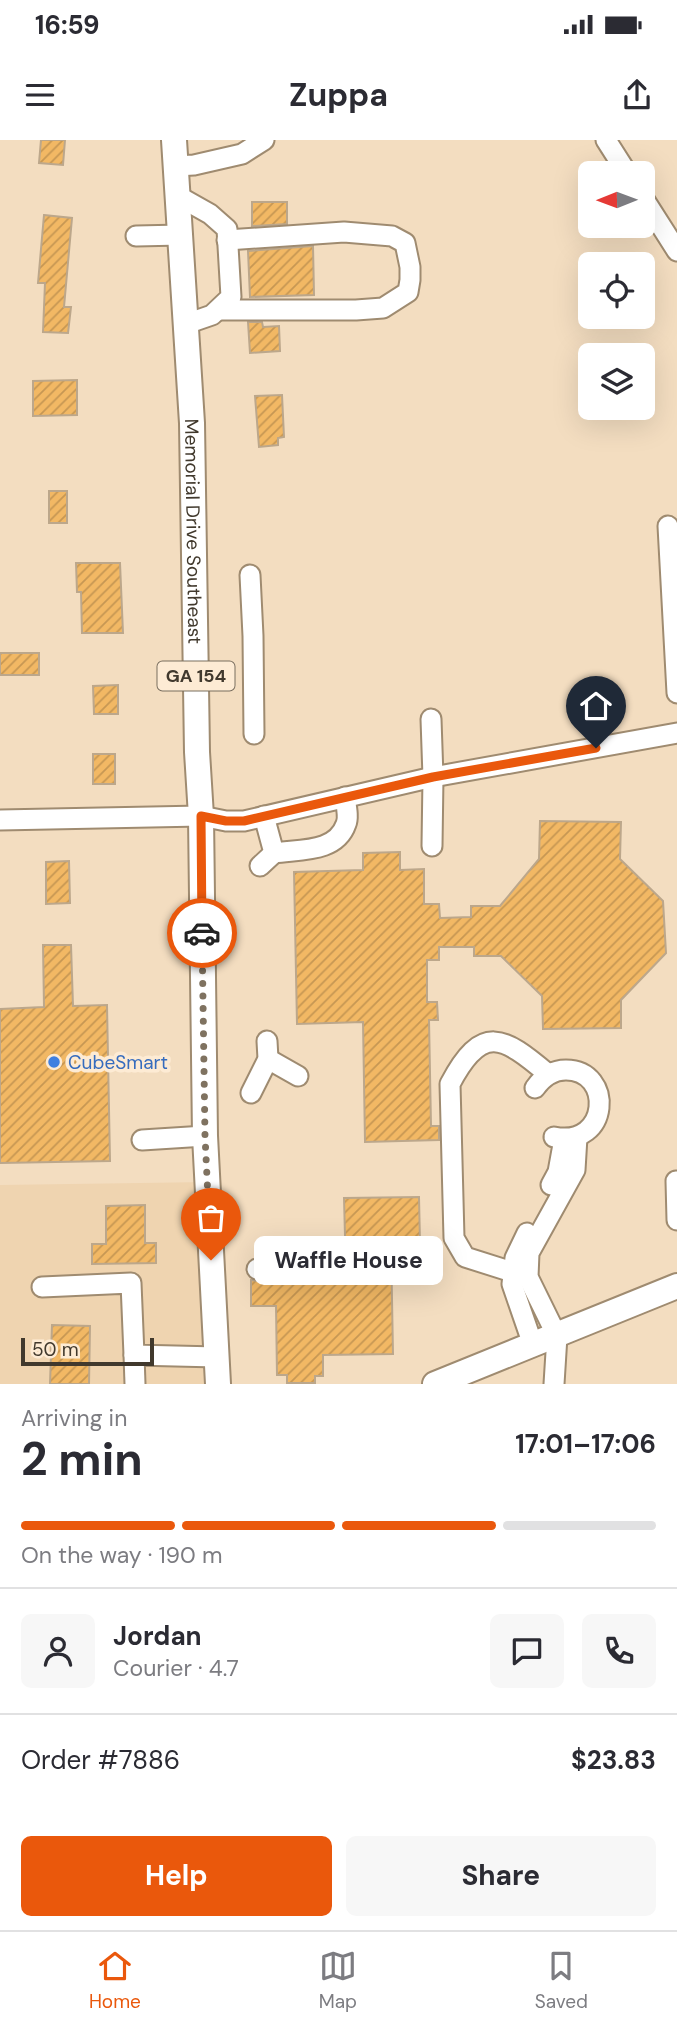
<!DOCTYPE html>
<meta charset="utf-8">
<style>
body{margin:0;font-family:"DM Sans",sans-serif;background:#f7f7f7;color:#2b2b33;height:100vh;display:flex;flex-direction:column;font-size:26px;white-space:nowrap}
*{box-sizing:border-box;margin:0}
p{font-size:23px;color:#7c7c81}
.icon{flex:none;width:38px;height:38px;fill:none;stroke:currentColor;stroke-width:2;stroke-linecap:round;stroke-linejoin:round}
.map{position:relative;height:1244px;overflow:hidden}
.sheet{display:flex;flex-direction:column;background:#fff;flex:1}
.sheet>*{flex:none}
.needle{width:46px;rotate:269deg}
.fabs{position:absolute;left:578px;top:21px;display:grid;gap:14px}
.fabs a{display:grid;place-items:center;width:77px;height:77px;border-radius:10px;background:#fff;box-shadow:0 7px 28px #0002;font-size:35px}
.scale{position:absolute;left:21px;bottom:18px;width:133px;box-sizing:border-box;padding-left:7px;border:4px solid #41392d;border-top:0;font-size:19px;line-height:24px;white-space:nowrap;color:#41392d;-webkit-text-stroke:5px #fdebd4;paint-order:stroke}
.pin{position:absolute;display:grid;place-items:center;width:60px;height:60px;color:#fff;margin:-72px -30px;border-radius:50% 50% 50% 0;rotate:-45deg;box-shadow:0 0 7px #0007}
.pin .icon{rotate:45deg}
.courier{position:absolute;display:grid;place-items:center;width:70px;height:70px;margin:-35px;border:5px solid #ea580c;border-radius:50%;background:#fff;color:#222;box-shadow:0 2px 9px #0007}
.bubble{position:absolute;height:49px;border-radius:10px;background:#fff;box-shadow:0 7px 28px #0002;font-size:23px;font-weight:700;line-height:49px;text-align:center}
.head em{font-style:normal;font-weight:700}
.head div{display:flex;flex-direction:column-reverse}
.head{display:flex;align-items:center;justify-content:space-between;height:119px;padding:0 21px}
h1{font-size:46px;font-weight:700;line-height:52px}
.bar{display:grid;grid-template-columns:repeat(4,1fr);gap:10px 7px;align-content:center;height:84px;padding:0 21px}
.bar i{height:9px;border-radius:5px;background:#e1e1e2}
.bar .active{background:#ea580c}
.bar p{grid-column:span 4}
.line{display:flex;align-items:center;gap:18px;padding:0 21px;border-top:2px solid #e1e1e2}
.line div{flex:1}
.round{display:grid;place-items:center;flex:none;width:74px;height:74px;border-radius:10px;background:#f7f7f7}
.action{display:flex;gap:14px;margin-top:auto;padding:14px 21px}
.action a{flex:1;height:80px;border-radius:10px;background:#ea580c;color:#fff;font-size:28px;font-weight:700;line-height:80px;text-align:center}
.action a+a{background:#f7f7f7;color:#2b2b33}
.status{display:flex;justify-content:space-between;align-items:center;height:49px;padding:0 35px;background:#fff;direction:ltr}
.status svg{height:19px;fill:currentColor}
header{display:flex;justify-content:space-between;align-items:center;height:91px;padding:0 21px;background:#fff;font-size:32px;font-weight:700}
.tab-bar{display:flex;justify-content:space-around;align-items:center;height:98px;border-top:2px solid #e1e1e2;background:#fff;font-size:19px;color:#7c7c81}
.tab-bar a{display:grid;justify-items:center;gap:4px}
.tab-bar .active{color:#ea580c}
.map>svg:first-child{display:block}
</style>
<div class="status"><b>16:59</b><svg viewBox="0 0 49 12"><path d="M0 12V9h3v3zM5 12V6h3v6zM10 12V3h3v9zM15 12V0h3v12zM26 1h20v11H26zM47 4h2v5h-2z"/></svg></div>
<header><svg class="icon" aria-label="menu" viewBox="0 0 24 24"><path d="M4 6h16M4 12h16M4 18h16"/></svg>Zuppa<svg class="icon" aria-label="share" viewBox="0 0 24 24"><path d="M12 15V3M7 8l5-5 5 5M5 13v7h14v-7"/></svg></header>
<div class="map">
<svg width="677" height="1244" viewBox="0 0 677 1244">
<defs>
<pattern id="building-hatch" width="6" height="6" patternUnits="userSpaceOnUse" patternTransform="scale(1.75)"><rect width="6" height="6" fill="#f2b864"/><path d="M-1 1l2-2M0 6l6-6M5 7l2-2" fill="none" stroke="#c69753"/></pattern>
</defs>
<rect width="100%" height="100%" fill="#f3ddc0"/>
<polygon fill="#efd4b0" points="209,1042 227,1244 0,1244 0,1045"/>
<g fill="url(#building-hatch)" stroke="#bca78b" stroke-width="2">
<polygon points="41,0 65,0 63,25 39,23"/>
<polygon points="252,62 287,62 287,84 252,86"/>
<polygon points="44,75 72,78 64,167 71,167 68,193 43,192 45,143 38,143"/>
<polygon points="313,106 314,155 250,157 248,111"/>
<polygon points="248,182 262,182 263,187 279,186 280,211 250,213"/>
<polygon points="77,240 77,275 33,276 33,241"/>
<polygon points="282,255 284,297 278,298 278,305 259,307 255,256"/>
<rect x="49" y="351" width="18" height="32"/>
<polygon points="76,423 120,423 123,493 82,493 81,452 77,452"/>
<rect x="0" y="513" width="39" height="22"/>
<polygon points="118,545 118,574 94,574 93,546"/>
<rect x="93" y="614" width="22" height="30"/>
<polygon points="540,681 621,682 620,719 663,761 666,813 621,860 621,888 543,889 542,856 501,816 474,816 474,807 439,807 439,820 427,820 427,862 437,862 438,880 429,880 431,986 439,986 439,1000 365,1002 363,882 297,884 294,732 363,730 363,713 400,712 400,730 424,729 424,764 439,764 440,778 471,777 471,766 500,766 539,719"/>
<polygon points="69,721 70,763 46,764 46,722"/>
<polygon points="43,805 71,805 73,866 107,865 110,1021 0,1023 0,869 44,867"/>
<polygon points="419,1057 420,1103 391,1104 393,1214 323,1215 323,1236 315,1236 315,1243 287,1243 287,1235 277,1235 276,1166 251,1166 251,1140 258,1141 305,1139 313,1135 346,1134 344,1058"/>
<polygon points="145,1065 145,1103 156,1103 156,1123 92,1124 92,1104 106,1104 106,1066"/>
<polygon points="52,1185 90,1186 89,1244 50,1244"/>
</g>
<g fill="none" stroke-linecap="round" stroke-linejoin="round">
<g stroke="#9f8b70" stroke-width="23">
<g id="minor">
<polyline points="606,0 627,33"/>
<polyline points="176,26 194,25 242,14 264,0"/>
<polyline points="178,56 210,74 227,89 231,157 212,175 186,184"/>
<polyline points="642,56 677,111"/>
<polyline points="136,96 181,95"/>
<polyline points="218,170 356,170 383,168 408,152 410,140 410,127 405,103 392,96 344,92 227,100"/>
<polyline points="668,386 677,553"/>
<polyline points="250,435 253,496 254,594"/>
<polyline points="431,579 433,637 432,706"/>
<polyline points="0,680 201,676 226,681 244,681 433,637 677,593"/>
<path d="M 274,713 C 300,709 336,713 346,684 C 349,677 346,665 345,657"/>
<polyline points="260,726 274,713 264,676"/>
<polyline points="268,919 298,936"/>
<path d="M 535,948 C 542,938 552,930 566,930 C 614,930 610,1008 554,997"/>
<polyline points="251,953 268,919 267,901"/>
<polyline points="142,1000 205,996"/>
<polyline points="676,1041 677,1080"/>
<polyline points="551,1045 558,1032 564,999"/>
<polyline points="527,1093 515,1118 512,1144 533,1205"/>
<polyline points="257,1129 304,1127"/>
<path d="M 528,1137 L 465,1117 L 454,1098 L 450,944 C 482,883 503,896 548,934"/>
<polyline points="42,1147 131,1143 134,1215 217,1217"/>
<polyline points="134,1215 135,1244"/>
<polyline points="554,1244 557,1196 528,1137 529,1113 575,1030 577,997"/>
</g>
</g>
<g stroke="#9f8b70" stroke-width="28">
<g id="major">
<path id="s1" d="M 174,0 L 192,283 L 197,612 L 201,676 L 205,996 L 218,1244"/>
<polyline points="435,1244 677,1146"/>
</g>
</g>
<use href="#minor" stroke="#fff" stroke-width="19"/>
<use href="#major" stroke="#fff" stroke-width="24"/>
</g>
<g fill="none" stroke-linecap="round" stroke-linejoin="round">
<polyline stroke="#7f7260" stroke-width="7" stroke-dasharray="0 12.6" points="202,793 205,996 211,1120"/>
<polyline stroke="#ea580c" stroke-width="9" points="202,793 201,676 226,681 244,681 433,637 596,608"/>
</g>
<circle fill="#3f7fe0" stroke="#fdebd4" stroke-width="2.5" cx="54" cy="922" r="7"/>
<g text-anchor="middle" stroke-width="7" stroke-linejoin="round" paint-order="stroke">
<rect fill="#fdebd4" stroke="#796e5f" stroke-width="2" x="157.5" y="521.5" width="77" height="29" rx="5"/>
<g font-size="18" font-weight="bold" fill="#41392d">
<text x="196" y="542">GA 154</text>
</g>
<g font-size="19" fill="#41392d" stroke="#fdebd4">
<text dy="7" stroke="none"><textPath href="#s1" startOffset="392">Memorial Drive Southeast</textPath></text>
</g>
<g font-size="19" fill="#366cbe" stroke="#fdebd4" text-anchor="start">
<text x="68" y="929">CubeSmart</text>
</g>
</g>
</svg>
<div class="fabs">
<a><svg class="needle" viewBox="-14 -14 28 28"><path d="M0-13l5 13h-10z" fill="#e53935"/><path d="M0 13l5-13h-10z" fill="#7c7c81"/></svg></a>
<a><svg class="icon" aria-label="locate" viewBox="0 0 24 24"><circle cx="12" cy="12" r="6"/><path d="M12 2v4M12 18v4M2 12h4M18 12h4"/></svg></a>
<a><svg class="icon" aria-label="layers" viewBox="0 0 24 24"><path d="M12 4l9 5-9 5-9-5zM3 14l9 5 9-5"/></svg></a>
</div>
<div class="scale">50 m</div>
<div class="pin" style="left:211px;top:1120px;background:#ea580c"><svg class="icon" aria-label="bag" viewBox="0 0 24 24"><path d="M5 8h14l-1 12H6zM9 8a3 3 0 0 1 6 0"/></svg></div>
<div class="pin" style="left:596px;top:608px;background:#1f2937"><svg class="icon" aria-label="home" viewBox="0 0 24 24"><path d="M3 11l9-7 9 7M6 9v11h12V9"/></svg></div>
<div class="courier" style="left:202px;top:793px"><svg class="icon" aria-label="car" viewBox="0 0 24 24"><path d="M5 17H2v-5l4-1 3-4h7l3 4 3 1v5h-3M9 17h6M6 11h13"/><circle cx="7" cy="17" r="2"/><circle cx="17" cy="17" r="2"/></svg></div>
<div class="bubble" style="left:254px;top:1096px;width:189px">Waffle House</div>
</div>
<section class="sheet">
<div class="head"><div><h1>2 min</h1><p>Arriving in</p></div><em>17:01–17:06</em></div>
<div class="bar"><i class="active"></i><i class="active"></i><i class="active"></i><i></i><p>On the way · 190 m</p></div>
<div class="line" style="height:126px"><a class="round"><svg class="icon" aria-label="person" viewBox="0 0 24 24"><circle cx="12" cy="8" r="4"/><path d="M4 21q1-7 8-7t8 7"/></svg></a><div><b>Jordan</b><p>Courier · 4.7</p></div><a class="round"><svg class="icon" aria-label="chat" viewBox="0 0 24 24"><path d="M4 5h16v11H9l-5 4z"/></svg></a><a class="round"><svg class="icon" aria-label="phone" viewBox="0 0 24 24"><path d="M5 4h4l2 5-3 2q2 4 5 5l2-3 5 2v4C11 20 4 13 5 4z"/></svg></a></div>
<div class="line" style="height:91px"><div>Order #7886</div><b>$23.83</b></div>
<div class="action"><a>Help</a><a>Share</a></div>
</section>
<nav class="tab-bar">
<a class="active"><svg class="icon" aria-label="home" viewBox="0 0 24 24"><path d="M3 11l9-7 9 7M6 9v11h12V9"/></svg>Home</a>
<a><svg class="icon" aria-label="map" viewBox="0 0 24 24"><path d="M3 6l6-2 6 2 6-2v14l-6 2-6-2-6 2zM9 4v14M15 6v14"/></svg>Map</a>
<a><svg class="icon" aria-label="saved" viewBox="0 0 24 24"><path d="M7 4h10v16l-5-4-5 4z"/></svg>Saved</a>
</nav>
